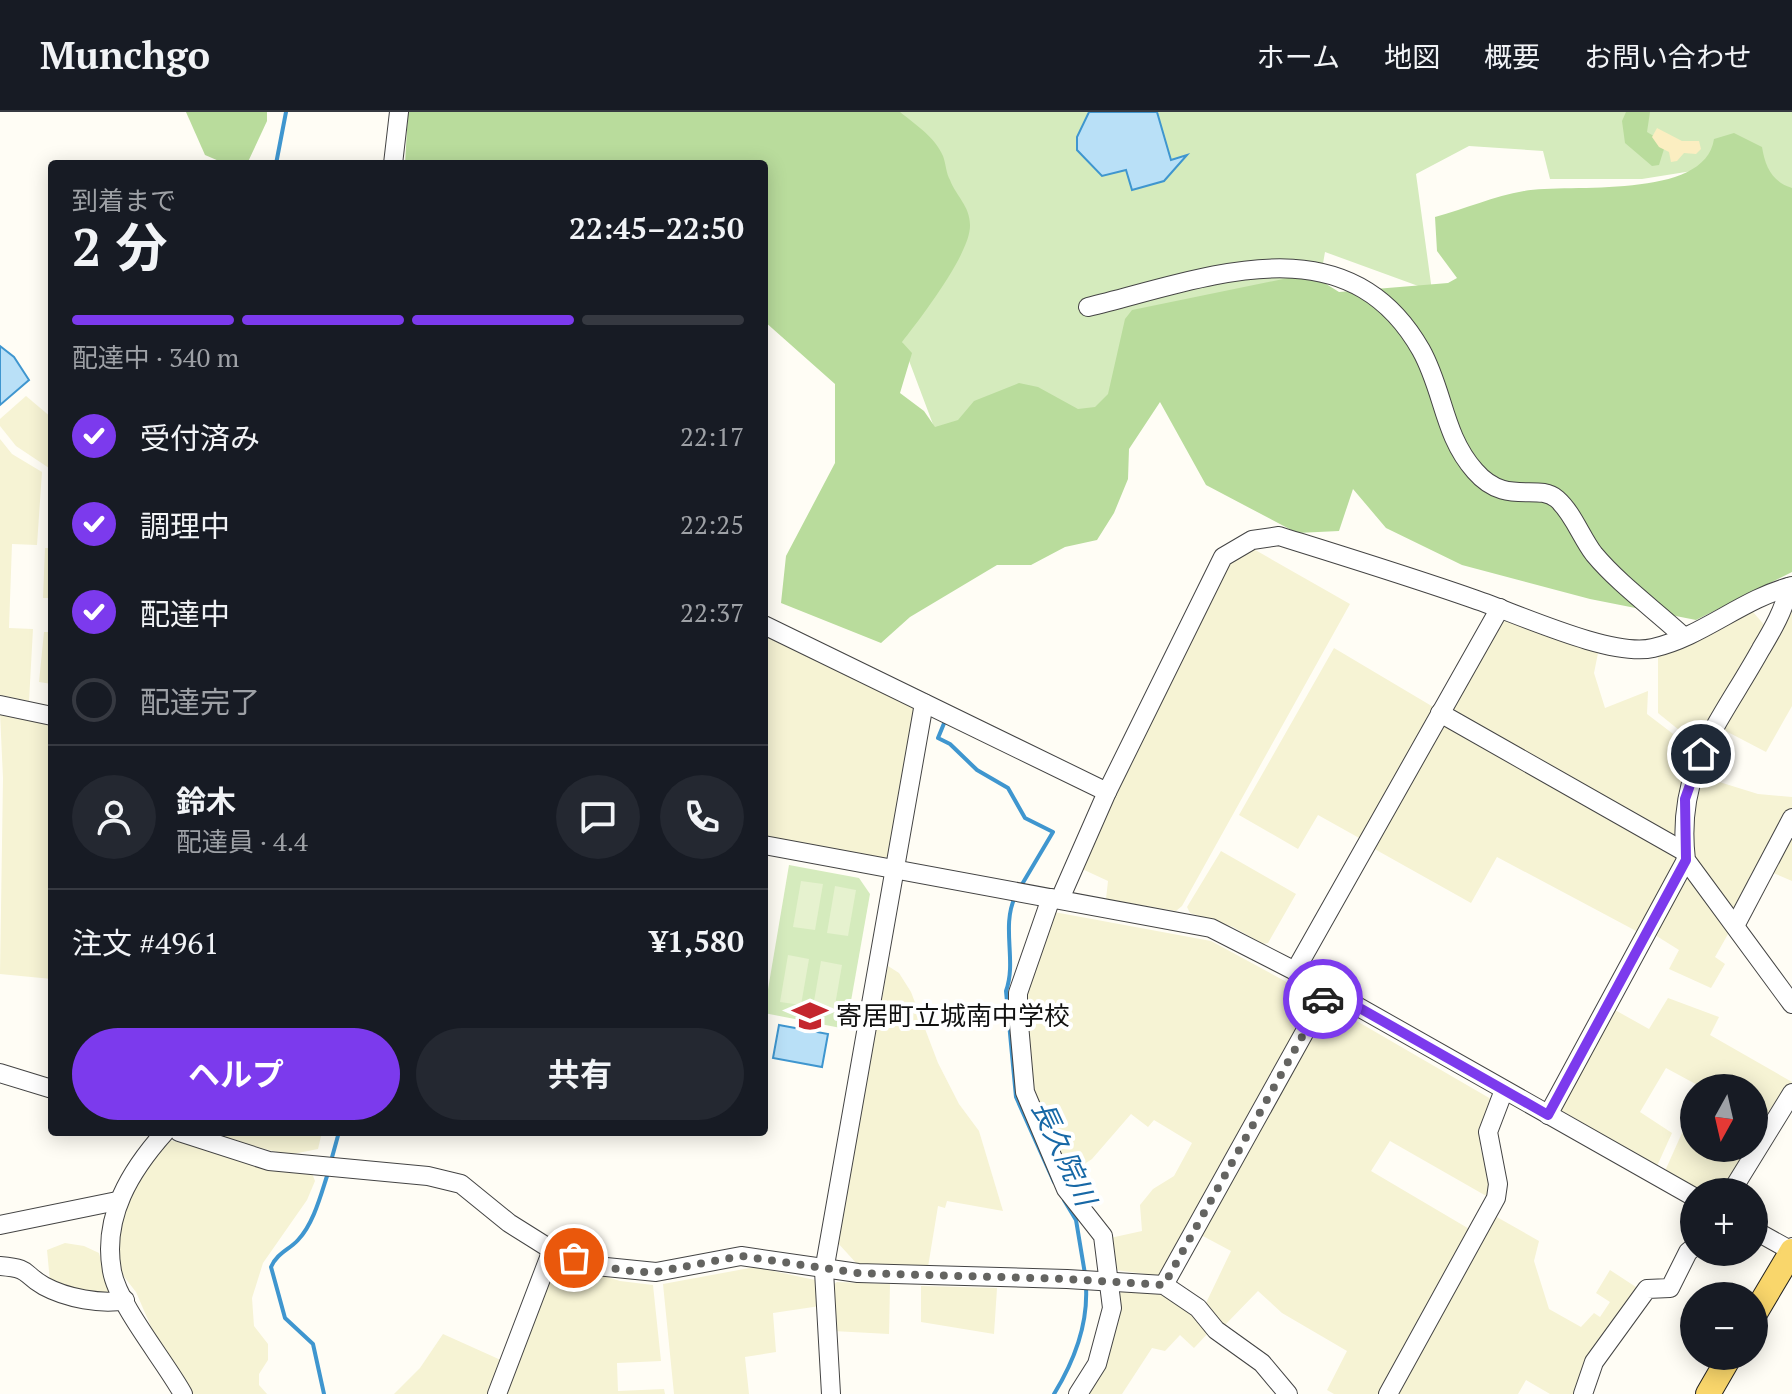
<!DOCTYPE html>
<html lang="ja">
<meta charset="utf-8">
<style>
body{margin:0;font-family:"PT Serif","Noto Sans JP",serif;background:#242831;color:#f1f3f6;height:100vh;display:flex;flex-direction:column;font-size:30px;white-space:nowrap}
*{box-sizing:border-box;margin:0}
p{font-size:26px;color:#9ea1a6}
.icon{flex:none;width:44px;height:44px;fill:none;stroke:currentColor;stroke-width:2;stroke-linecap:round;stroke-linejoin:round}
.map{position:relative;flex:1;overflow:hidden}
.panel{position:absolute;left:48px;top:48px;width:720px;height:976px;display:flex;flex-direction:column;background:#171b24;border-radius:8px;box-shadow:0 4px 20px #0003}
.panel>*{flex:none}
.needle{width:52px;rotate:188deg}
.controls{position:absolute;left:1680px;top:962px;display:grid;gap:16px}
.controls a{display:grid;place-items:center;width:88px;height:88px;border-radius:50%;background:#171b24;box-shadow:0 4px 20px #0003;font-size:40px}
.pin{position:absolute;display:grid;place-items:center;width:68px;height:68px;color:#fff;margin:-34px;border:4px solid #fff;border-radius:50%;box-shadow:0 2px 8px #0007}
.courier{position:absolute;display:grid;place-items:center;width:80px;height:80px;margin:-40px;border:6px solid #7c3aed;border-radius:50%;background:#fff;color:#222;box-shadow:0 2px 10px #0007}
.overview em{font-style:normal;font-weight:700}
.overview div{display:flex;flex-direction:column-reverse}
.overview{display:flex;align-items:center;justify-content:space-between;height:136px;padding:0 24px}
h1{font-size:52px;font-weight:700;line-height:60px}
.bar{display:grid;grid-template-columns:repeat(4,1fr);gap:12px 8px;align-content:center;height:96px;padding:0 24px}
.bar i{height:10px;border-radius:6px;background:#363941}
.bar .active{background:#7c3aed}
.bar p{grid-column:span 4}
.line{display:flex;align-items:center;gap:20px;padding:0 24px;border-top:2px solid #363941}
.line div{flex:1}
.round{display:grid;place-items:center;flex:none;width:84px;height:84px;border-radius:42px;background:#242831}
ol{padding:0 24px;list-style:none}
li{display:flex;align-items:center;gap:24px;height:88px}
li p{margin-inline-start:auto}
li .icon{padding:8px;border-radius:50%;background:#7c3aed;color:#fff;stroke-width:4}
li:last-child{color:#9ea1a6}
li i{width:44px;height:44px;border:4px solid #363941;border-radius:50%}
.cta{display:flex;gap:16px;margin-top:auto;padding:16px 24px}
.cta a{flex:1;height:92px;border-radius:48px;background:#7c3aed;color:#fff;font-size:32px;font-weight:700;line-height:92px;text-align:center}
.cta a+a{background:#242831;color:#f1f3f6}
header{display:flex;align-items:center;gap:48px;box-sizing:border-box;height:112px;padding:0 40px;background:#171b24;border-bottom:2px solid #363941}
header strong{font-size:38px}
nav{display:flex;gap:44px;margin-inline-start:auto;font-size:28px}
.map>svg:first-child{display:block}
</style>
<header>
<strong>Munchgo</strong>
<nav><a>ホーム</a><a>地図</a><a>概要</a><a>お問い合わせ</a></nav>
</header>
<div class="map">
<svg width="1792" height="1282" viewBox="0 0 1792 1282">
<rect width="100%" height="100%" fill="#fffdf5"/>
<g fill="#f6f3d4">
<polygon points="26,284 52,306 52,358 16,334 0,314 0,307"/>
<polygon points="0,327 12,342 42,360 37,433 12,432 9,516 33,517 29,589 0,583"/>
<polygon points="1250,435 1350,492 1182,794 1176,799 1106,787 1108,769 1080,756 1228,448"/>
<polygon points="45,436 52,436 52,486 43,486"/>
<polygon points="1792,489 1792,594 1766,640 1722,617"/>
<polygon points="1753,500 1766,515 1703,630 1695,631 1658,601 1658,543"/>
<polygon points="1506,509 1598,541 1594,561 1605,596 1648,579 1647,602 1685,631 1690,643 1678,724 1672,726 1451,597 1501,510"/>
<polygon points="764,518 917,594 890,743 884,746 764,724"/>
<polygon points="44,520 52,520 52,572 39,570"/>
<polygon points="1334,536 1435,596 1361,727 1318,703 1298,737 1239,703"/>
<polygon points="0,601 52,611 52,867 0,862 3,666"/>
<polygon points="1442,613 1448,613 1677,745 1676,755 1638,820 1497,745 1471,791 1371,735"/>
<polygon points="1700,664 1758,682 1792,685 1792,698 1739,798 1731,798 1696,747 1690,729"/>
<polygon points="1792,721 1792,769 1771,760"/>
<polygon points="1221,739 1296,782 1268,831 1263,832 1233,815 1190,801 1187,795"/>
<polygon points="1690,762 1732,815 1715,845 1725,852 1711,876 1669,857 1679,838 1655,823"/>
<polygon points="1054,800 1211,829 1316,886 1160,1164 1116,1158 1110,1126 1142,1119 1140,1093 1153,1077 1174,1064 1192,1031 1154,1008 1148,1015 1131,1002 1092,1047 1065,1065 1035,991 1024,884"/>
<polygon points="888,854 899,861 911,880 938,951 959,992 979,1019 1003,1099 947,1089 945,1096 938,1094 928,1155 858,1153 837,1130"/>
<polygon points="1668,886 1719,905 1710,923 1792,970 1754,1029 1754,976 1703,976 1666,956 1640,1000 1672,1021 1657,1054 1557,996 1615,898 1649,917"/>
<polygon points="1329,893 1491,987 1482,1013 1480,1035 1492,1075 1488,1085 1390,1029 1371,1059 1471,1118 1380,1282 1334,1282 1327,1278 1347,1239 1282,1201 1258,1179 1224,1214 1206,1191 1231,1139 1201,1123"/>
<polygon points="1694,994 1694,1036 1750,1036 1724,1080 1703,1080 1665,1059"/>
<polygon points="200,1020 322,1020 318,1037 288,1043"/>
<polygon points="169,1028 312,1061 315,1069 307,1088 263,1151 252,1186 254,1214 268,1232 268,1248 259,1262 259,1273 267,1282 191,1282 155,1224 136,1180 118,1157 115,1130 126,1092 138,1065"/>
<polygon points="1495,1104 1539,1129 1534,1149 1549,1197 1581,1215 1594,1201 1600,1205 1610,1190 1596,1181 1610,1158 1639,1177 1576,1282 1550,1282 1526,1268 1518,1282 1394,1282"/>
<polygon points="65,1131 84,1134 99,1141 109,1182 102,1185 50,1170 47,1138"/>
<polygon points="558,1149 620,1169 653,1173 661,1249 617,1251 618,1279 664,1277 665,1282 506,1282"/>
<polygon points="755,1155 815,1168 820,1194 773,1201 776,1240 745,1245 749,1282 674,1282 663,1172"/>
<polygon points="837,1170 890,1172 889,1222 833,1219 833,1173"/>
<polygon points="921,1174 997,1176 994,1222 921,1210"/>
<polygon points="1140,1179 1163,1183 1195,1204 1209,1220 1194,1236 1180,1223 1165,1239 1152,1236 1122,1282 1085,1282 1118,1185 1121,1180"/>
<polygon points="443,1222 503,1249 493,1282 394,1282 420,1256"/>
</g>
<g fill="#d5ebbd">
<polygon points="878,0 1792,0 1792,111 1742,51 1642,67 1550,67 1543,39 1469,34 1416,62 1432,179 1325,140 1316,192 1115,296 937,323 902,230"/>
<polygon points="789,753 859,766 870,782 846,917 764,901"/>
</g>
<g fill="#b9dc9c">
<polygon points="186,0 267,0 267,9 247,52 226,52 205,43"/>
<path d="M 408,0 L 900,0 C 916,13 935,25 943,44 C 946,52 946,61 950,68 C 956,84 970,94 970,113 C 971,141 920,207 902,230 L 912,241 L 900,281 L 924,299 L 935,315 L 958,308 L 974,289 L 1019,271 L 1038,275 L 1078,297 L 1095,295 L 1108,282 L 1125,207 L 1132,198 L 1298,164 L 1323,170 L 1339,180 L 1448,171 L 1457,166 L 1437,139 L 1435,105 C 1465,97 1494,84 1524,79 C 1569,71 1705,89 1714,27 L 1734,21 L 1762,35 C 1765,54 1772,70 1792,76 L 1792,460 L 1696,508 L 1590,487 L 1462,453 L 1386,416 L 1353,377 L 1339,419 L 1297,421 L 1206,373 L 1160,290 L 1129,337 L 1128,367 L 1114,401 L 1097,428 L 1065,435 L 1031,453 L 997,453 L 910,505 L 881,531 L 781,491 L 786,444 L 835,351 L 835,272 L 764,209 L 764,52 L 405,52 Z"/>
<polygon points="1626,0 1650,0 1647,20 1657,26 1664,37 1659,53 1652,54 1625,31 1622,9"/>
</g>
<polygon fill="#fbeec1" points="1657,16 1682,29 1699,29 1701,37 1696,42 1684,41 1677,49 1671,50 1669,40 1659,35 1652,25"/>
<g fill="#e6f2cf">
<polygon points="801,769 823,772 815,818 793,815"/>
<polygon points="835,774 856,778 848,824 827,821"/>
<polygon points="788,843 809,847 801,893 780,890"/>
<polygon points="821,849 842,853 834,899 813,895"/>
</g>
<g fill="#b9e0f7" stroke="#3f96cf" stroke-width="2">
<polygon points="1089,0 1157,0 1171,48 1187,43 1164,69 1132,78 1126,58 1102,64 1077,38 1077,25"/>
<polygon points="0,234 14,245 29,268 0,293"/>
<polygon points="779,913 828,922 822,955 773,946"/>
</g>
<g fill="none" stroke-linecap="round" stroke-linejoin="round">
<g stroke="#3f96cf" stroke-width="4">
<polyline points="276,52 286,0"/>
<polyline points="945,609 938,626 950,632 977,658 1008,676 1025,706 1053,720 1021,774"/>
<path d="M 1015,785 C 1001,815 1017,849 1006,879 L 1016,985 L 1054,1070"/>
<polyline points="331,1049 339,1020"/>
<polyline points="1064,1088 1076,1108 1085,1162"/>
<path d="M 324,1282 L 313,1232 L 285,1206 L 271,1155 C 277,1141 289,1138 298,1128 C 314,1111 321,1082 328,1061"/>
<path d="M 1054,1282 C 1073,1251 1088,1213 1086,1175"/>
</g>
<g stroke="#444" stroke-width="20">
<g id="minor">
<polyline points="393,52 399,0"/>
<path d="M 1088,195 C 1204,167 1346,106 1421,238 C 1444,279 1443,323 1475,359 C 1506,395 1537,370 1557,387 C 1573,401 1581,425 1594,442 C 1619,472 1655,498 1683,524"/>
<path d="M 1789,475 C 1784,498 1773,517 1761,537 C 1720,611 1675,657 1686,748 L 1792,892"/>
<polyline points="764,513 1107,680"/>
<polyline points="0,593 52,604"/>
<polyline points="1440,601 1685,740"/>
<polyline points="764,733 1211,816 1295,859 1694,1085"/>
<polyline points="1051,786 1018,881 1018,901 1025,980 1066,1077 1103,1124 1112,1196 1097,1252 1078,1282"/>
<path d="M 1060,787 L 1107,680 L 1223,445 L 1252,428 L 1279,424 C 1343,444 1408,464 1471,486 C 1514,500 1611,546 1653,536 C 1702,525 1742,487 1792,474"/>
<polyline points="1736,812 1792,706"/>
<polyline points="1295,859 1500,496"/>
<polyline points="0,961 52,977"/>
<polyline points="1548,1003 1686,748"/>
<path d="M 165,1020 C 131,1058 102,1104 112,1159 C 118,1193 165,1249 183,1282"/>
<polyline points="179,1020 269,1049 428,1064 461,1072 509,1111 552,1138 596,1154 656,1160 741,1144 858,1161 1067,1167 1164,1173 1198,1196 1216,1218 1262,1251 1288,1282"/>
<polyline points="1731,1080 1792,981"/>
<polyline points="0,1113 117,1089"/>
<polyline points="1754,1118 1790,1138 1792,1135"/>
<path d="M 0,1154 C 33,1157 21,1161 44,1174 C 66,1186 102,1193 125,1188"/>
<polyline points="1164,1173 1328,878"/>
<polyline points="497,1282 552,1138"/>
<polyline points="831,1282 824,1159 924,591"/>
<polyline points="1388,1282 1496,1086 1498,1072 1488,1020 1504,978"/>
<polyline points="1583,1282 1594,1250 1647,1177 1670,1176 1688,1140 1694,1135"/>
</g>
</g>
<g stroke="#222" stroke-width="26">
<g id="major">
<polyline points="1754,1203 1792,1139"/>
<polyline points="1708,1282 1730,1244"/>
</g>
</g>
<use href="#minor" stroke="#fff" stroke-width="18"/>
<use href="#major" stroke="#f9d66b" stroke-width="24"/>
</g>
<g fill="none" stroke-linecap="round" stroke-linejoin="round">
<polyline stroke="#646461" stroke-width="8" stroke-dasharray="0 14.4" points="574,1146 596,1154 638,1160 656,1160 741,1144 858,1161 1067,1167 1164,1173 1323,887"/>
<polyline stroke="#7c3aed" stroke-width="10" points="1323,887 1328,878 1548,1003 1686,748 1685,687 1701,642"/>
</g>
<defs>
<g id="school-bare" transform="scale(2.76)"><path d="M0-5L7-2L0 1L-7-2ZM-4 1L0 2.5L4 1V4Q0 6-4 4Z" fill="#c4262e" stroke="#fff" stroke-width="2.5" paint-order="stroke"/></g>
</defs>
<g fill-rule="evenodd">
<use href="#school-bare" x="810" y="904"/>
</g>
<g text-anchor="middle" stroke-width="8" stroke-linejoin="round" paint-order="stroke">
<g font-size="26" fill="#111" stroke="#fff" text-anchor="start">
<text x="836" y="913">寄居町立城南中学校</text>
</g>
<g font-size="28" font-style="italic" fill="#1768a6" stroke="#fff">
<text transform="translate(1064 1041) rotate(65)" y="10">長久院川</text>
</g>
</g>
</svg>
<div class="controls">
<a><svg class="needle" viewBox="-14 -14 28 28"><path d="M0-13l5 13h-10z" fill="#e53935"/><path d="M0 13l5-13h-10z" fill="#9ea1a6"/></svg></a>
<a>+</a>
<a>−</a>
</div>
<div class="pin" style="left:574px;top:1146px;background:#ea580c"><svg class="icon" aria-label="bag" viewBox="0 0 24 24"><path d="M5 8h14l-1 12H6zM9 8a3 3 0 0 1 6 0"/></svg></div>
<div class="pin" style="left:1701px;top:642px;background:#1f2937"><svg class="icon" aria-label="home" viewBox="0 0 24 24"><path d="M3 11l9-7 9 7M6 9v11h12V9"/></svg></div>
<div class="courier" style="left:1323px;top:887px"><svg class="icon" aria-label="car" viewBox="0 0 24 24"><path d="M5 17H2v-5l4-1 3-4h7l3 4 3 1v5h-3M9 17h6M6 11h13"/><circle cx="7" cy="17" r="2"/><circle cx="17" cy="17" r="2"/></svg></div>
<section class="panel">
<div class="overview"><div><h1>2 分</h1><p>到着まで</p></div><em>22:45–22:50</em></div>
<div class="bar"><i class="active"></i><i class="active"></i><i class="active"></i><i></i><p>配達中 · 340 m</p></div>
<ol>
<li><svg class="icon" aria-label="check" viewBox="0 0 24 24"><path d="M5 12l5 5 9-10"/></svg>受付済み<p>22:17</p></li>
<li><svg class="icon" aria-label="check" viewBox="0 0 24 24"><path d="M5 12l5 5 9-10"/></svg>調理中<p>22:25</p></li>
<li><svg class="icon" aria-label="check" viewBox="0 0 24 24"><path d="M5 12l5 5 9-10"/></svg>配達中<p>22:37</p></li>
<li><i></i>配達完了</li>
</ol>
<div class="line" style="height:144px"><a class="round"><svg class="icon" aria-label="person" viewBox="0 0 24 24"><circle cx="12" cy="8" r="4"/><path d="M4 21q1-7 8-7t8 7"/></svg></a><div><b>鈴木</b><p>配達員 · 4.4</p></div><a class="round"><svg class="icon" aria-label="chat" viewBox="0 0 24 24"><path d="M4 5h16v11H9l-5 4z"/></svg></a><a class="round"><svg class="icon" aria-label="phone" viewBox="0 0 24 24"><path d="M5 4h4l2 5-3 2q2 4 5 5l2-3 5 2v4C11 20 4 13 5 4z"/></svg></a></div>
<div class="line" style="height:104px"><div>注文 #4961</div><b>¥1,580</b></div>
<div class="cta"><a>ヘルプ</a><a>共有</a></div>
</section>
</div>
